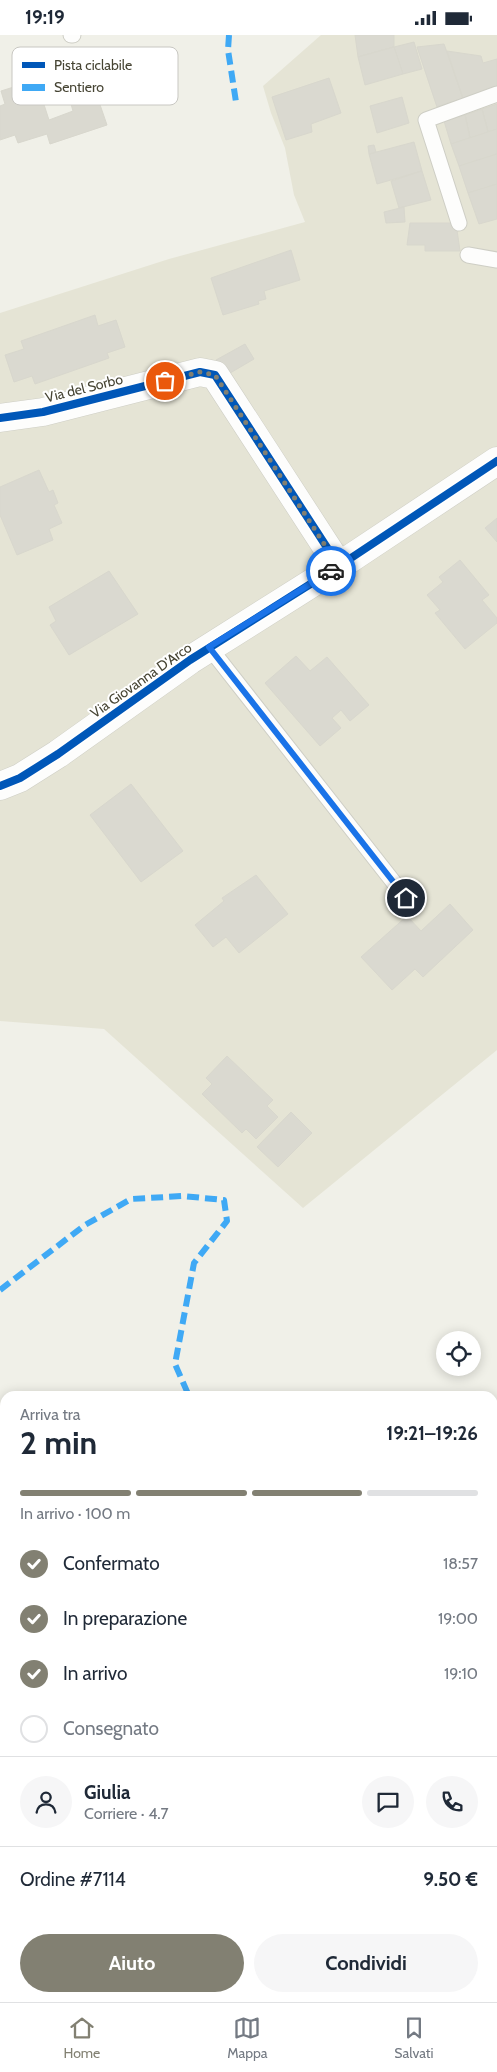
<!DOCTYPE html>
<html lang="it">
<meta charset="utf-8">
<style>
body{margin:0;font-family:Cabin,sans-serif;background:#f6f6f7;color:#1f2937;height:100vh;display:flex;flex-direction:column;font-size:19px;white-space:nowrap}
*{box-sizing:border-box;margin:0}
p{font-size:16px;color:#747a83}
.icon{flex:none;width:28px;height:28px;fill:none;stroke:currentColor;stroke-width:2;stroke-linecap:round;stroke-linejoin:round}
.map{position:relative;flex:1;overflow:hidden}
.panel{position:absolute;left:0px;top:1356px;width:498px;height:611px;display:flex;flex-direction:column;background:#fff;border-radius:15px 15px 0 0;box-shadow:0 2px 12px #0003}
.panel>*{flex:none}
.buttons{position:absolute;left:436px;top:1296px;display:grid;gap:10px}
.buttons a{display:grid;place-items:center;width:45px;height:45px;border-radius:50%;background:#fff;box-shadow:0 2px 12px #0003;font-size:25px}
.pin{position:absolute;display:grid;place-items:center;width:42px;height:42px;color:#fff;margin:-21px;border:2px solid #fff;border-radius:50%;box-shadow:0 1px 5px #0007}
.courier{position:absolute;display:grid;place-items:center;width:50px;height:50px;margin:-25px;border:4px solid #1a73e8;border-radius:50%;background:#fff;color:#222;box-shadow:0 1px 6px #0007}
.head em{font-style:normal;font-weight:700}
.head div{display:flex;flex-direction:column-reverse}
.head{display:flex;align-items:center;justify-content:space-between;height:85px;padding:0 20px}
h1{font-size:32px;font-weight:700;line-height:38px}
.bar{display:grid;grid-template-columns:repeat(4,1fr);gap:8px 5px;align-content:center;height:60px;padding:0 20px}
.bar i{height:6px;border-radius:4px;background:#e0e1e3}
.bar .selected{background:#828072}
.bar p{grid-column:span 4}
.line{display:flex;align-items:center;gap:12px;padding:0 20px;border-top:1px solid #e0e1e3}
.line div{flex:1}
.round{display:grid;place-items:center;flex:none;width:52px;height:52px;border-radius:26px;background:#f6f6f7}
ol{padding:0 20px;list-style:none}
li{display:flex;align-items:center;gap:15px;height:55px}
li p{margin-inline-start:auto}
li .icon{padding:5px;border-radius:50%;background:#828072;color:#fff;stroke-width:4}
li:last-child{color:#747a83}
li i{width:28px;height:28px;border:2px solid #e0e1e3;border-radius:50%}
.cta{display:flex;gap:10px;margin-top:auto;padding:10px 20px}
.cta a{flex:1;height:58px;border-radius:30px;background:#828072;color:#fff;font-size:20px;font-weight:700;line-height:58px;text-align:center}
.cta a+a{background:#f6f6f7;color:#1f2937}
.status{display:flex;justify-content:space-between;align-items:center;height:35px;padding:0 25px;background:#fff;direction:ltr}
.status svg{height:14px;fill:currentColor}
.tab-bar{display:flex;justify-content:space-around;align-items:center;height:70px;border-top:1px solid #e0e1e3;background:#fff;font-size:14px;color:#747a83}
.tab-bar a{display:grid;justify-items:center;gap:2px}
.tab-bar .selected{color:#828072}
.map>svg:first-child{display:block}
</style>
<div class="status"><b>19:19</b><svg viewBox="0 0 49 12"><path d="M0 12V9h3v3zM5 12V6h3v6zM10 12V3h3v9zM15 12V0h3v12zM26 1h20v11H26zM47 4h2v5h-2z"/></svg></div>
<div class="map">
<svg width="497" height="1967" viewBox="0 0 497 1967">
<rect width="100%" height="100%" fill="#f0f0e8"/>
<polygon fill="#e5e4d5" points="321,0 497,0 497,1015 303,1173 104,994 0,986 0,278 169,224 305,187 294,160 285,113 271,78 263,51"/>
<g fill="#dad9d0" stroke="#d8d7cd">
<polygon points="355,0 394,0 394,12 358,22"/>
<polygon points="414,7 422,34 403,39 394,12"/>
<polygon points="444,9 463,63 437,72 417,12"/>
<polygon points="394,12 403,39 365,50 358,22"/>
<polygon points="447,16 481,21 483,28 497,24 497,52 463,63"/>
<polygon points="329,43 341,78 311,89 312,97 286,105 272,62"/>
<polygon points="36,45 49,85 73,76 71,69 97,61 107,90 50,109 47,99 18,108 15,100 0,105 0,71 5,69 1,56"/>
<polygon points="402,62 409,88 377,98 370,71"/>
<polygon points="497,69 497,94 488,97 482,74"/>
<polygon points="482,74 488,97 470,103 465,80"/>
<polygon points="465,80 470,103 451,109 444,86"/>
<polygon points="497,94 497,119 459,131 451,109"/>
<polygon points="414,107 422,136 377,149 369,119"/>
<polygon points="374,110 376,117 369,119 368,111"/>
<polygon points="497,119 497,149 468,158 459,131"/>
<polygon points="422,136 431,165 399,173 391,146"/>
<polygon points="497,149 497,184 479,189 468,158"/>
<polygon points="404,172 405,187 386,188 384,177"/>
<polygon points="410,188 456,188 460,216 425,216 425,210 407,210"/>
<polygon points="291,215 300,245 264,256 266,264 258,266 259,269 223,280 211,243"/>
<polygon points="95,280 98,291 116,285 125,312 107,318 109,323 35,349 32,341 14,347 5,320 24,314 21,306"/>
<polygon points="245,309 254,324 225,341 216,325"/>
<polygon points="39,435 49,457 53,455 58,468 54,470 62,488 49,494 53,505 17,520 0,480 0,452"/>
<polygon points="497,483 497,507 485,493"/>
<polygon points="460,525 489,560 482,565 497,583 497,588 465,614 435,578 440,575 427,560 443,547 439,542"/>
<polygon points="109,536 138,579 69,620 50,590 56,586 49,572"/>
<polygon points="296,621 310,636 327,622 369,670 350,686 341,675 332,683 341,693 320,711 265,648"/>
<polygon points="131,749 183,816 141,847 90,780"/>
<polygon points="256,840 288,879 239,918 226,902 213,912 195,890 224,866 222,863"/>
<polygon points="450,869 473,895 423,942 415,934 392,955 361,922 407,881 421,896"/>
<polygon points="227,1021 273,1065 267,1071 278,1082 256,1104 246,1094 242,1098 202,1059 212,1049 206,1043"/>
<polygon points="291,1077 312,1098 278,1132 257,1112"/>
</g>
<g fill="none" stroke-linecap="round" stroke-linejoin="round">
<g stroke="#cecec5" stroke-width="17">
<g id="lane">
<polyline points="71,0 73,0"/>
<polyline points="459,188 426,85 497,59"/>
<polyline points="468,220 497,225"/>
<polyline points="209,612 406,863"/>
</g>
</g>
<g stroke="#cecec5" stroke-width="29">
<g id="street">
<polyline points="0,383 43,377 200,337 215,340 339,531"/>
<polyline points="0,751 20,743 58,719 190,625 339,531 497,426"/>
</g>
</g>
<use href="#lane" stroke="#fdfdfc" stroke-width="15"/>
<use href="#street" stroke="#fdfdfc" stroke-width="28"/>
<g stroke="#3fa9f5" stroke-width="6" stroke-dasharray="12 6" stroke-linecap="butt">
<polyline points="229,0 228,15 236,67"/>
<polyline points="0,1255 85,1190 131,1164 183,1161 224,1165 227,1186 194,1228 175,1329 189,1361"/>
<polyline points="0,1722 5,1720"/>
<polyline points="0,1903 5,1910"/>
<polyline points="492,1915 497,1916"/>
<polyline points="26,1962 28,1967"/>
</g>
<g stroke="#fff" stroke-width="11">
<g id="cycleway">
<polyline points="0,383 43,377 200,337 215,340 339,531"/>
<polyline points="0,751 20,743 58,719 190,625 339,531 497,426"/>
</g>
</g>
<use href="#cycleway" stroke="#0057b8" stroke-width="8"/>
</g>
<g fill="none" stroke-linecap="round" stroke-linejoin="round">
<polyline stroke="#828072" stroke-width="5" stroke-dasharray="0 9" points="165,346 200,337 215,340 339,532 331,536"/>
<polyline stroke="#1a73e8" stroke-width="6" points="331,536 209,612 406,863"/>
</g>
<g text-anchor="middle" stroke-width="4" stroke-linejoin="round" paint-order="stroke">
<g font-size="14" fill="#464433" stroke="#fff">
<text transform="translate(84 353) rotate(-14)" y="5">Via del Sorbo</text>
<text transform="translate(141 645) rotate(-35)" y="5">Via Giovanna D'Arco</text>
</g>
</g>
<rect x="12" y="12" width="166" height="58" rx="8" fill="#fff" stroke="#c8c7c2" stroke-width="1"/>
<rect x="22" y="27" width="23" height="6" fill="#0057b8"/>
<rect x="22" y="49" width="23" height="7" fill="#3fa9f5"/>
<g font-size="14" fill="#464433">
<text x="54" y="35">Pista ciclabile</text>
<text x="54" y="57">Sentiero</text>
</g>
</svg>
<div class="buttons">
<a><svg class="icon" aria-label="locate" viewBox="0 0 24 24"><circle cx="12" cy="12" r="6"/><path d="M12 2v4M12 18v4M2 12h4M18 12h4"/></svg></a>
</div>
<div class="pin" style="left:165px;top:346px;background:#ea580c"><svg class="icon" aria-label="bag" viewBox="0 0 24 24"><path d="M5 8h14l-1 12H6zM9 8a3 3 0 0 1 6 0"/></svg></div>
<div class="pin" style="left:406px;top:863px;background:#1f2937"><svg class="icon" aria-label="home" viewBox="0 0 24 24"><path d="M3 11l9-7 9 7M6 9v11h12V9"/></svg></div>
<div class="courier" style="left:331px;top:536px"><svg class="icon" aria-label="car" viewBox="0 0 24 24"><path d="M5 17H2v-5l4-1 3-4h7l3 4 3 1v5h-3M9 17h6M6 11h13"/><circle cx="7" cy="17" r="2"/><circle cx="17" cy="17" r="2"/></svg></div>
<section class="panel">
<div class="head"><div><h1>2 min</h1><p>Arriva tra</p></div><em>19:21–19:26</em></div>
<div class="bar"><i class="selected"></i><i class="selected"></i><i class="selected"></i><i></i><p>In arrivo · 100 m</p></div>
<ol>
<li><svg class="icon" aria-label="check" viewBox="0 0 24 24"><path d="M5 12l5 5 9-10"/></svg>Confermato<p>18:57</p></li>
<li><svg class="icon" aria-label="check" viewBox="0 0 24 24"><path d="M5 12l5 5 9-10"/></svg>In preparazione<p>19:00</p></li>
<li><svg class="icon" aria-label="check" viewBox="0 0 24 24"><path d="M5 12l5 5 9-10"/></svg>In arrivo<p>19:10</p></li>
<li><i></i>Consegnato</li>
</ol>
<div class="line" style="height:90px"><a class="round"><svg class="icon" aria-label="person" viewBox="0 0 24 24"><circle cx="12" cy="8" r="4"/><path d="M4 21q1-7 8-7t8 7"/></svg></a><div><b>Giulia</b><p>Corriere · 4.7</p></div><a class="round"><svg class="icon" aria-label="chat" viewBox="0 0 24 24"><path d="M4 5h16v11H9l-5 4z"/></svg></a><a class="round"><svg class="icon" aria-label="phone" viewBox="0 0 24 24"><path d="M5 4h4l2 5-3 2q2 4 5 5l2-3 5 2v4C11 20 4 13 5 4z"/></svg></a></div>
<div class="line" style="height:65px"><div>Ordine #7114</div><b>9.50 €</b></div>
<div class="cta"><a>Aiuto</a><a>Condividi</a></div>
</section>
</div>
<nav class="tab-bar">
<a class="selected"><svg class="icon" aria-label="home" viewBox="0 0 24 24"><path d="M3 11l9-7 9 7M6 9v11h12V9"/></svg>Home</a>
<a><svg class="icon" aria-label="map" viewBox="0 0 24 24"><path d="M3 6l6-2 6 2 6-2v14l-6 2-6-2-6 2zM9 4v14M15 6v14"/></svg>Mappa</a>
<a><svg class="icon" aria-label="saved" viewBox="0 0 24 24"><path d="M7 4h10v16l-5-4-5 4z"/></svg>Salvati</a>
</nav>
